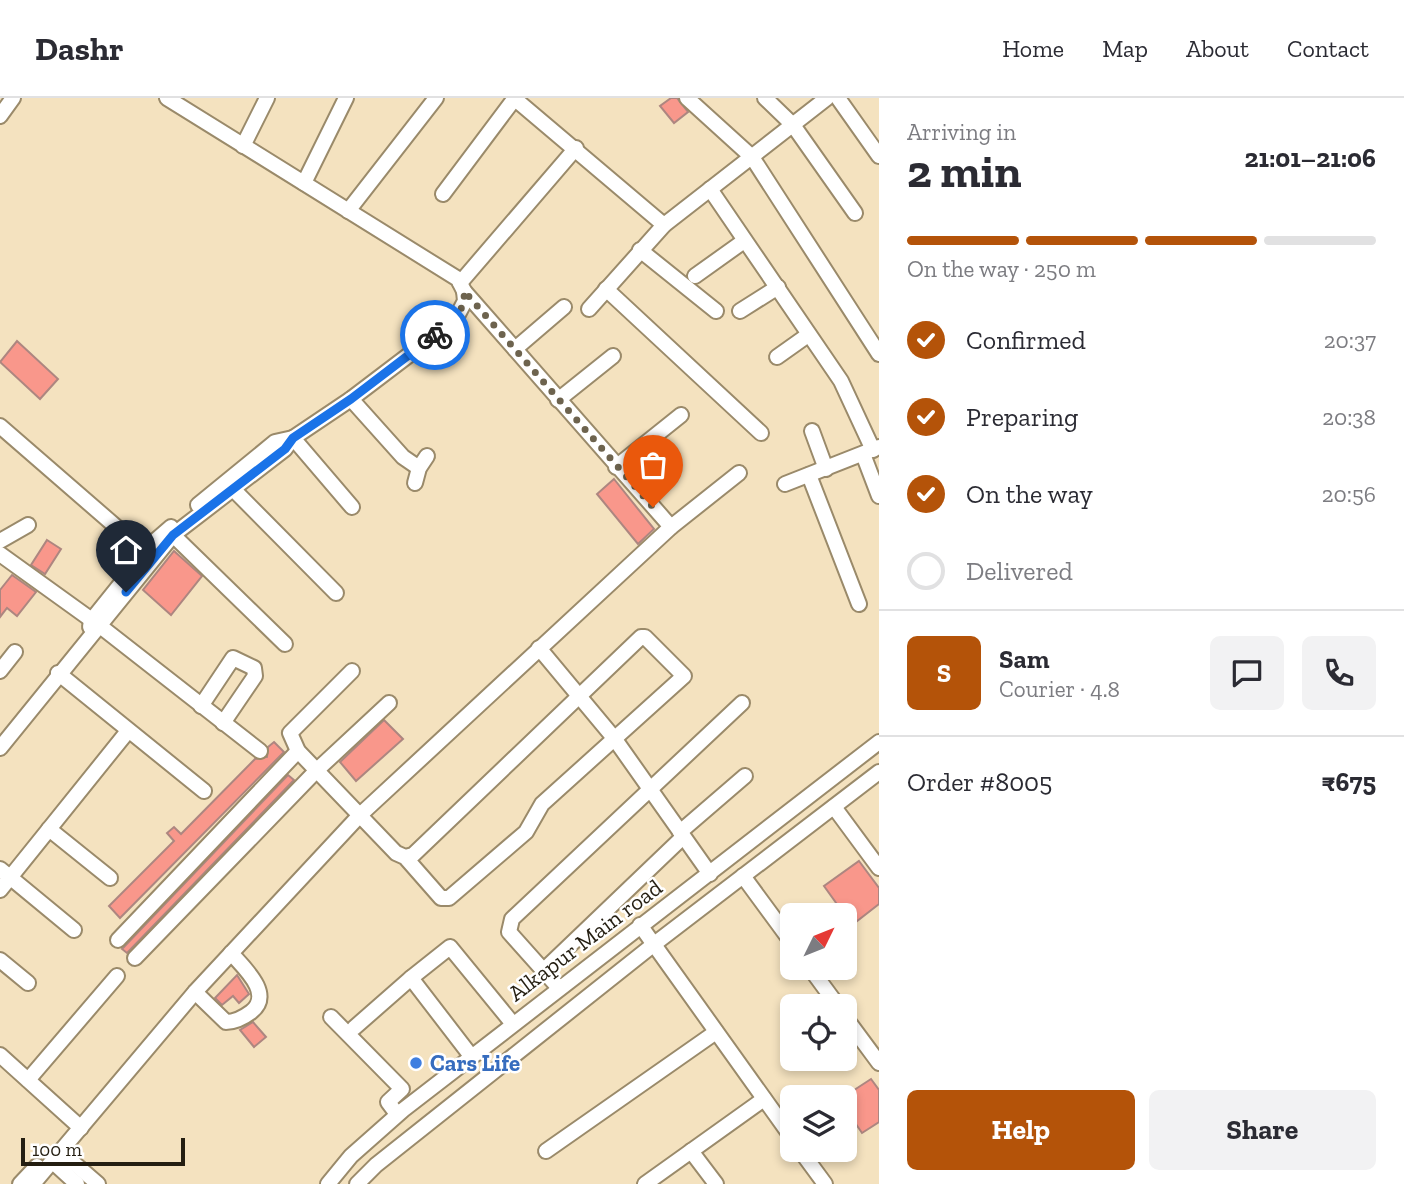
<!DOCTYPE html>
<meta charset="utf-8">
<style>
body{margin:0;font-family:"Zilla Slab",serif;background:#f2f2f3;color:#2b2b33;height:100vh;display:flex;flex-direction:column;font-size:26px;white-space:nowrap}
*{box-sizing:border-box;margin:0}
p{font-size:23px;color:#7c7c81}
.icon{flex:none;width:38px;height:38px;fill:none;stroke:currentColor;stroke-width:2;stroke-linecap:round;stroke-linejoin:round}
.map{position:relative;flex:1;overflow:hidden}
.sheet{display:flex;flex-direction:column;background:#fff;width:525px}
.sheet>*{flex:none}
.needle{width:46px;rotate:47deg}
.buttons{position:absolute;left:780px;top:805px;display:grid;gap:14px}
.buttons a{display:grid;place-items:center;width:77px;height:77px;border-radius:10px;background:#fff;box-shadow:0 4px 10px #0003;font-size:35px}
.scale{position:absolute;left:21px;bottom:18px;width:164px;box-sizing:border-box;padding-left:7px;border:4px solid #241e11;border-top:0;font-size:19px;line-height:24px;white-space:nowrap;color:#241e11;-webkit-text-stroke:5px #fff;paint-order:stroke}
.pin{position:absolute;display:grid;place-items:center;width:60px;height:60px;color:#fff;margin:-72px -30px;border-radius:50% 50% 50% 0;rotate:-45deg;box-shadow:0 0 7px #0007}
.pin .icon{rotate:45deg}
.courier{position:absolute;display:grid;place-items:center;width:70px;height:70px;margin:-35px;border:5px solid #1a73e8;border-radius:50%;background:#fff;color:#222;box-shadow:0 2px 9px #0007}
.overview em{font-style:normal;font-weight:700}
.overview div{display:flex;flex-direction:column-reverse}
.overview{display:flex;align-items:center;justify-content:space-between;height:119px;padding:0 28px}
h1{font-size:46px;font-weight:700;line-height:52px}
.bar{display:grid;grid-template-columns:repeat(4,1fr);gap:10px 7px;align-content:center;height:84px;padding:0 28px}
.bar i{height:9px;border-radius:5px;background:#e1e1e2}
.bar .selected{background:#b45309}
.bar p{grid-column:span 4}
.line{display:flex;align-items:center;gap:18px;padding:0 28px;border-top:2px solid #e1e1e2}
.line div{flex:1}
.round{display:grid;place-items:center;flex:none;width:74px;height:74px;border-radius:10px;background:#f2f2f3}
ol{padding:0 28px;list-style:none}
li{display:flex;align-items:center;gap:21px;height:77px}
li p{margin-inline-start:auto}
li .icon{padding:7px;border-radius:50%;background:#b45309;color:#fff;stroke-width:4}
li:last-child{color:#7c7c81}
li i{width:38px;height:38px;border:4px solid #e1e1e2;border-radius:50%}
.primary-button{display:flex;gap:14px;margin-top:auto;padding:14px 28px}
.primary-button a{flex:1;height:80px;border-radius:10px;background:#b45309;color:#fff;font-size:28px;font-weight:700;line-height:80px;text-align:center}
.primary-button a+a{background:#f2f2f3;color:#2b2b33}
header{display:flex;align-items:center;gap:42px;box-sizing:border-box;height:98px;padding:0 35px;background:#fff;border-bottom:2px solid #e1e1e2}
header strong{font-size:33px}
nav{display:flex;gap:38px;margin-inline-start:auto;font-size:24px}
main{display:flex;flex:1;min-height:0}
.map>svg:first-child{display:block}
</style>
<header>
<strong>Dashr</strong>
<nav><a>Home</a><a>Map</a><a>About</a><a>Contact</a></nav>
</header>
<main>
<div class="map">
<svg width="879" height="1086" viewBox="0 0 879 1086">
<rect width="100%" height="100%" fill="#f4e2bf"/>
<g fill="#f9978b" stroke="#ad8680" stroke-width="2">
<polygon points="671,0 677,0 688,14 674,25 660,8"/>
<polygon points="17,243 58,281 40,301 0,264"/>
<polygon points="614,381 654,431 638,446 597,396"/>
<polygon points="47,442 61,451 45,476 31,467"/>
<polygon points="174,453 202,478 171,517 143,492"/>
<polygon points="12,477 36,494 17,518 7,510 0,519 0,492"/>
<polygon points="384,622 403,641 356,683 340,664"/>
<polygon points="274,644 284,654 120,820 109,808 174,743 167,735 174,729 181,736 255,661 267,659 268,649"/>
<polygon points="288,677 294,682 127,855 122,851"/>
<polygon points="859,763 879,790 879,806 852,827 824,788"/>
<polygon points="237,877 249,896 239,905 233,898 222,907 215,900"/>
<polygon points="253,924 266,939 254,949 240,932"/>
<polygon points="871,981 879,992 879,1024 862,1035 845,1010 845,998"/>
</g>
<g fill="none" stroke-linecap="round" stroke-linejoin="round">
<g stroke="#9a8a6a" stroke-width="18">
<g id="minor">
<polyline points="167,0 458,181 464,193 671,429"/>
<polyline points="687,0 752,59 879,256"/>
<polyline points="765,0 793,27 855,115"/>
<polyline points="838,0 879,58"/>
<polyline points="515,1 664,127"/>
<polyline points="0,18 13,0"/>
<polyline points="243,48 267,0"/>
<polyline points="304,85 346,0"/>
<polyline points="710,91 841,283 873,352"/>
<polyline points="443,96 515,0"/>
<polyline points="348,113 436,0"/>
<polyline points="640,152 716,213"/>
<polyline points="695,178 744,143"/>
<polyline points="460,185 576,50"/>
<polyline points="606,191 761,335"/>
<polyline points="589,211 664,127 827,0"/>
<polyline points="740,213 778,189"/>
<polyline points="515,251 564,209"/>
<polyline points="777,259 808,237"/>
<polyline points="351,301 403,359 419,370"/>
<polyline points="558,302 613,258"/>
<polyline points="0,328 152,460"/>
<polyline points="812,333 826,371"/>
<polyline points="293,340 352,409"/>
<polyline points="863,356 879,398"/>
<polyline points="616,369 681,317"/>
<polyline points="809,377 859,506"/>
<polyline points="415,385 419,370 427,358"/>
<polyline points="785,386 879,349"/>
<polyline points="233,391 336,495"/>
<polyline points="198,407 275,344 293,340"/>
<polyline points="173,437 285,546"/>
<polyline points="0,443 28,427"/>
<polyline points="0,456 100,528 260,653"/>
<polyline points="90,529 91,523 156,442 171,429"/>
<polyline points="539,550 614,640 710,776"/>
<polyline points="0,573 15,554"/>
<polyline points="352,573 290,635 298,653 396,755 405,759 413,757 641,539 645,539 684,578 542,706 526,734 449,800 441,800 405,759"/>
<polyline points="58,575 204,693"/>
<polyline points="201,608 233,560 254,570 255,578 223,625"/>
<polyline points="0,650 173,437 285,351 293,340 351,301 455,222 465,203 464,193"/>
<polyline points="834,709 879,770"/>
<polyline points="49,731 110,780"/>
<polyline points="680,734 745,678"/>
<polyline points="0,771 74,832"/>
<polyline points="743,778 793,846"/>
<polyline points="0,792 128,633"/>
<polyline points="640,827 793,1041"/>
<polyline points="118,842 298,653"/>
<polyline points="135,860 317,672 389,605"/>
<polyline points="0,862 28,885"/>
<polyline points="810,870 838,908"/>
<polyline points="544,872 683,739"/>
<polyline points="559,890 509,834 512,821 742,605"/>
<path d="M 195,894 L 226,924 C 236,924 243,920 251,914 C 274,896 244,870 231,855"/>
<polyline points="331,919 402,991 388,1004 397,1016"/>
<polyline points="845,919 879,965"/>
<polyline points="354,930 411,880"/>
<polyline points="0,957 81,1030"/>
<polyline points="471,958 411,880 450,849 513,926"/>
<polyline points="28,982 117,878"/>
<polyline points="800,1052 825,1086"/>
<polyline points="546,1053 716,934"/>
<polyline points="691,1053 716,1086"/>
<polyline points="61,1054 98,1086"/>
<polyline points="53,1064 77,1086"/>
<polyline points="20,1086 37,1068"/>
<polyline points="33,1086 195,894 360,717 671,429 739,375"/>
<polyline points="328,1086 351,1058 403,1012 879,644"/>
<polyline points="357,1086 376,1067 653,847 879,674"/>
<polyline points="645,1086 764,1001"/>
</g>
</g>
<use href="#minor" stroke="#fff" stroke-width="14"/>
</g>
<g fill="none" stroke-linecap="round" stroke-linejoin="round">
<path stroke="#6d634e" stroke-width="7" stroke-dasharray="0 12.6" d="M 435,237 C 451,225 466,214 464,193 L 653,409"/>
<polyline stroke="#1a73e8" stroke-width="9" points="126,494 173,437 285,351 293,340 351,301 435,237"/>
</g>
<circle fill="#3f7fe0" stroke="#fff" stroke-width="2.5" cx="416" cy="965" r="7"/>
<g text-anchor="middle" stroke-width="5" stroke-linejoin="round" paint-order="stroke">
<g font-size="23" fill="#241e11" stroke="#fff">
<text transform="translate(585 842) rotate(-37)" y="8">Alkapur Main road</text>
</g>
<g font-size="23" font-weight="bold" fill="#366cbe" stroke="#fff" text-anchor="start">
<text x="430" y="973">Cars Life</text>
</g>
</g>
</svg>
<div class="buttons">
<a><svg class="needle" viewBox="-14 -14 28 28"><path d="M0-13l5 13h-10z" fill="#e53935"/><path d="M0 13l5-13h-10z" fill="#7c7c81"/></svg></a>
<a><svg class="icon" aria-label="locate" viewBox="0 0 24 24"><circle cx="12" cy="12" r="6"/><path d="M12 2v4M12 18v4M2 12h4M18 12h4"/></svg></a>
<a><svg class="icon" aria-label="layers" viewBox="0 0 24 24"><path d="M12 4l9 5-9 5-9-5zM3 14l9 5 9-5"/></svg></a>
</div>
<div class="scale">100 m</div>
<div class="pin" style="left:653px;top:409px;background:#ea580c"><svg class="icon" aria-label="bag" viewBox="0 0 24 24"><path d="M5 8h14l-1 12H6zM9 8a3 3 0 0 1 6 0"/></svg></div>
<div class="pin" style="left:126px;top:494px;background:#1f2937"><svg class="icon" aria-label="home" viewBox="0 0 24 24"><path d="M3 11l9-7 9 7M6 9v11h12V9"/></svg></div>
<div class="courier" style="left:435px;top:237px"><svg class="icon" aria-label="bike" viewBox="0 0 24 24"><circle cx="6" cy="16" r="4"/><circle cx="18" cy="16" r="4"/><path d="M6 16l4-8h5l3 8M10 8l3 8H6M13 5h3"/></svg></div>
</div>
<section class="sheet">
<div class="overview"><div><h1>2 min</h1><p>Arriving in</p></div><em>21:01–21:06</em></div>
<div class="bar"><i class="selected"></i><i class="selected"></i><i class="selected"></i><i></i><p>On the way · 250 m</p></div>
<ol>
<li><svg class="icon" aria-label="check" viewBox="0 0 24 24"><path d="M5 12l5 5 9-10"/></svg>Confirmed<p>20:37</p></li>
<li><svg class="icon" aria-label="check" viewBox="0 0 24 24"><path d="M5 12l5 5 9-10"/></svg>Preparing<p>20:38</p></li>
<li><svg class="icon" aria-label="check" viewBox="0 0 24 24"><path d="M5 12l5 5 9-10"/></svg>On the way<p>20:56</p></li>
<li><i></i>Delivered</li>
</ol>
<div class="line" style="height:126px"><b class="round" style="background:#b45309;color:#fff">S</b><div><b>Sam</b><p>Courier · 4.8</p></div><a class="round"><svg class="icon" aria-label="chat" viewBox="0 0 24 24"><path d="M4 5h16v11H9l-5 4z"/></svg></a><a class="round"><svg class="icon" aria-label="phone" viewBox="0 0 24 24"><path d="M5 4h4l2 5-3 2q2 4 5 5l2-3 5 2v4C11 20 4 13 5 4z"/></svg></a></div>
<div class="line" style="height:91px"><div>Order #8005</div><b>₹675</b></div>
<div class="primary-button"><a>Help</a><a>Share</a></div>
</section>
</main>
